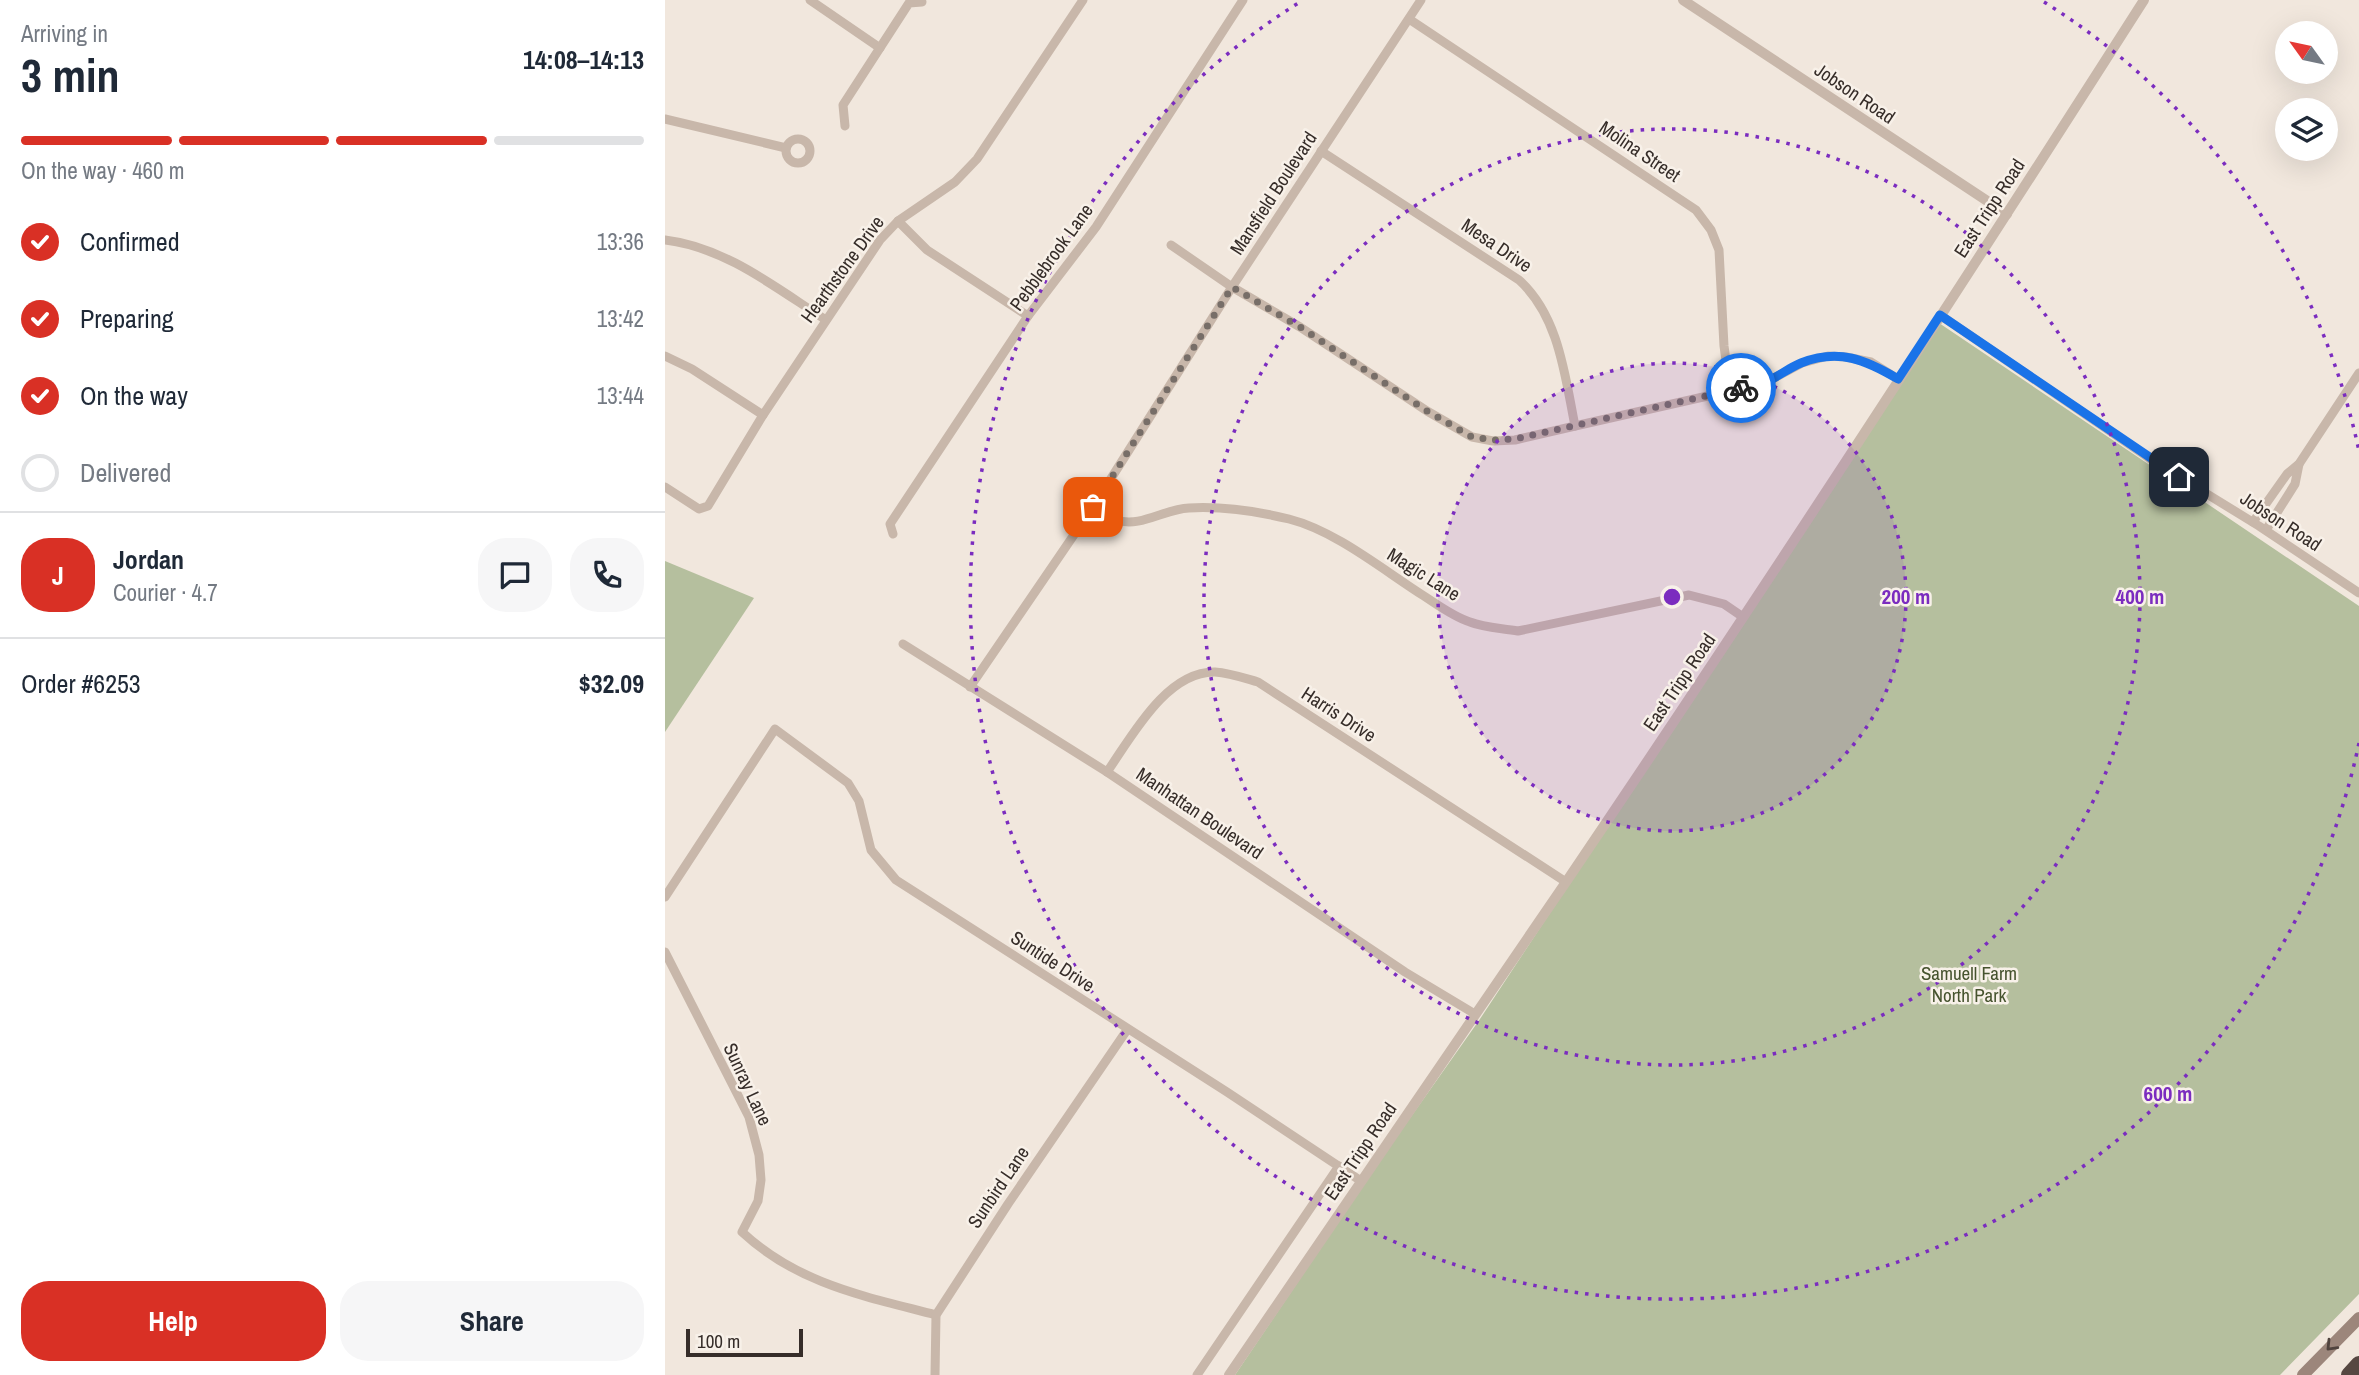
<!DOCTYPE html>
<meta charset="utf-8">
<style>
body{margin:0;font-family:"Archivo Narrow",sans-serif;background:#f6f6f7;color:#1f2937;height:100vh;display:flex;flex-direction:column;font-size:26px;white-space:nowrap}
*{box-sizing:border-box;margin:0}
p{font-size:23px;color:#747a83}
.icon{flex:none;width:38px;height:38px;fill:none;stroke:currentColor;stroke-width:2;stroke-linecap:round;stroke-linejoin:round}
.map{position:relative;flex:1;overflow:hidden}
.sheet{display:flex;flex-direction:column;background:#fff;width:665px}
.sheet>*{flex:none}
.needle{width:46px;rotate:303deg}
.tools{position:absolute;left:1610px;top:21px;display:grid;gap:14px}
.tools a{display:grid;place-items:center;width:63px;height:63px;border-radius:50%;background:#fff;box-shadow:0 7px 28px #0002;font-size:35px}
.scale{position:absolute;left:21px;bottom:18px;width:117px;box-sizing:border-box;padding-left:7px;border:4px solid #362d29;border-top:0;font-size:19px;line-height:24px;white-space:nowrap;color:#362d29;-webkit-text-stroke:5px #f8f1e9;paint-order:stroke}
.pin{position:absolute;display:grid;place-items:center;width:60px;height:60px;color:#fff;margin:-30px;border-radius:14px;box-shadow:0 4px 10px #0006}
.courier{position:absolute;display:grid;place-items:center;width:70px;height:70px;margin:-35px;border:5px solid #1a73e8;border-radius:50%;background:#fff;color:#222;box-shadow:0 2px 9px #0007}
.overview em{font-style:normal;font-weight:700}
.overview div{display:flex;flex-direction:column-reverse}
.overview{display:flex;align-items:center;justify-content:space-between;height:119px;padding:0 21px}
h1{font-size:46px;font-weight:700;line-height:52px}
.bar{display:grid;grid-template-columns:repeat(4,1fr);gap:10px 7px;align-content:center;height:84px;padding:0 21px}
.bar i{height:9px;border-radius:5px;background:#e0e1e3}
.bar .selected{background:#d93025}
.bar p{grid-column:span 4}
.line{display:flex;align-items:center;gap:18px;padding:0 21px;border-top:2px solid #e0e1e3}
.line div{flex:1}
.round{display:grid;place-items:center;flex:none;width:74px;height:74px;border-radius:28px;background:#f6f6f7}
ol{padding:0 21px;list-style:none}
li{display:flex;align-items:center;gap:21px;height:77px}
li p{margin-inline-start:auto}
li .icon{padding:7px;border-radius:50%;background:#d93025;color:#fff;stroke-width:4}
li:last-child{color:#747a83}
li i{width:38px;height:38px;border:4px solid #e0e1e3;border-radius:50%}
.button{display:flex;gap:14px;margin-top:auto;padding:14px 21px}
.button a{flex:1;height:80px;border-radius:28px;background:#d93025;color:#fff;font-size:28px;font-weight:700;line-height:80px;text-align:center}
.button a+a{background:#f6f6f7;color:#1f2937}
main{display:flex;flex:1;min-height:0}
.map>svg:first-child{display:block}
</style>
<main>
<section class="sheet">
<div class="overview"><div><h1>3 min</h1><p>Arriving in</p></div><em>14:08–14:13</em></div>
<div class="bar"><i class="selected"></i><i class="selected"></i><i class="selected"></i><i></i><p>On the way · 460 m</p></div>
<ol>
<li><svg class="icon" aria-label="check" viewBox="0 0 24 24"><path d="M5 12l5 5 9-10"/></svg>Confirmed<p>13:36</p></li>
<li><svg class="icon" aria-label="check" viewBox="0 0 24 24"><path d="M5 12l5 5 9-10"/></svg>Preparing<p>13:42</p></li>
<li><svg class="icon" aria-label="check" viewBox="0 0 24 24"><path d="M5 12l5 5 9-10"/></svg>On the way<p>13:44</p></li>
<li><i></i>Delivered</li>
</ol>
<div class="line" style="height:126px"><b class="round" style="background:#d93025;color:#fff">J</b><div><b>Jordan</b><p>Courier · 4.7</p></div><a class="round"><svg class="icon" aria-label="chat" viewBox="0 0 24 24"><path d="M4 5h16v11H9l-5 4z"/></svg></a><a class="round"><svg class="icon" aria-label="phone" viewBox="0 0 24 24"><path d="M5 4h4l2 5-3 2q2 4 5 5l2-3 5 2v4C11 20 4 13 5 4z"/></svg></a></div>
<div class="line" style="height:91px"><div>Order #6253</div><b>$32.09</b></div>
<div class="button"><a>Help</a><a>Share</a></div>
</section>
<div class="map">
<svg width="1694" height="1375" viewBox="0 0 1694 1375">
<rect width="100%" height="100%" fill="#f1e7dd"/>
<g fill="#b5bf9e">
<polygon points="1274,323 1694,606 1694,1294 1615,1375 570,1375 709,1169 815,1019"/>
<polygon points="0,561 89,598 0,732"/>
</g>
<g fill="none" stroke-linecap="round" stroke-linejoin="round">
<g stroke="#c8b7aa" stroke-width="9">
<polyline points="145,0 215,48"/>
<polyline points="744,19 1031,210 1046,230 1054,250 1059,346 1065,390"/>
<polyline points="0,119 121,148"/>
<polyline points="180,126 178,105 244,3 257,2"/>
<circle cx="133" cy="151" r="12"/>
<path d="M 656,151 L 854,280 C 894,316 900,376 910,426"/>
<polyline points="233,221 262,250 363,316"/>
<path d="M 0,240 C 60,247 111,288 161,320"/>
<polyline points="506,245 567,287 635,327 762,411 807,437 828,441 850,440 910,426 1100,383 1137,363 1163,356 1181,357 1206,362 1233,379"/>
<polyline points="1275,315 1490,462 1594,526 1694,593"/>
<polyline points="0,356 27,369 98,415"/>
<polyline points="0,487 34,509 43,506 98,415 215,240 233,221 290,182 312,159 418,0"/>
<path d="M 428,507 C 435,511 443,517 451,520 C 476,528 499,509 524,508 C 559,506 591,511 624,519 C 671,531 718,570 759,596 C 773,605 789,617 805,622 C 820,628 837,628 853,631 L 1024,595 L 1059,604 L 1078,617"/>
<polyline points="1588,522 1622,474 1634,464 1694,373"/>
<polyline points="1601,530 1630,484 1634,464"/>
<polyline points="228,534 225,524 363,316 431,227 578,0"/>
<polyline points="238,644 442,772 740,972 810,1014"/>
<polyline points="305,687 428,507 567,287 756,0"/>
<path d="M 442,772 C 466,738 501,671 550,672 C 565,673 579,678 593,682 L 901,882"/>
<polyline points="0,897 110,729 183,783 194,801 206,850 231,880 562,1092 696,1181"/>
<path d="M 0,952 L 84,1117 L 94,1155 L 96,1180 L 93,1201 L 77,1232 C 133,1284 199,1296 271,1315"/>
<polyline points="270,1375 271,1315 343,1204 462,1030"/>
<polyline points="532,1375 674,1166"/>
</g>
<g stroke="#c8b7aa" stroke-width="10">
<polyline points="1018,0 1342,214"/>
<path d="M 564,1375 C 676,1210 790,1047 901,882 C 1098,591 1290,296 1479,0"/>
</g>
<polyline stroke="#9c867b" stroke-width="12" points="1638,1375 1694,1318"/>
<polyline stroke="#564741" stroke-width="16" points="1684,1375 1694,1364"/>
</g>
<defs><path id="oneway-chevron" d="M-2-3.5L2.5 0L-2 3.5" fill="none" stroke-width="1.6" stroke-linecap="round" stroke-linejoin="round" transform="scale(1.75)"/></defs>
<use stroke="#50433e" href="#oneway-chevron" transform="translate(1666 1346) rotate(134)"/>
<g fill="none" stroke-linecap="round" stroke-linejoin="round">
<polyline stroke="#776e68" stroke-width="7" stroke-dasharray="0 12.6" points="428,507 567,287 635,327 762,411 807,437 828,440 850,439 1076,388"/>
<path stroke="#1a73e8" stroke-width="9" d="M 1076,388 C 1085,386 1095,385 1103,381 C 1114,376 1124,368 1136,363 C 1174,348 1201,360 1233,379 L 1275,315 L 1514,477"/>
</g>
<circle cx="1007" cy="597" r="234" fill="#7b2cbf" fill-opacity=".12"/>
<g fill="none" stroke="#7b2cbf" stroke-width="3.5" stroke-dasharray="3.5 7">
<circle cx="1007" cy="597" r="234"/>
<circle cx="1007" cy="597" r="468"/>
<path d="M1694 743A702 702 0 1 1 635 2M1379 2A702 702 0 0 1 1694 451"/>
</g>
<g text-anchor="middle" stroke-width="5" stroke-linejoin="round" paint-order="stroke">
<g font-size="19" fill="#362d29" stroke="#f8f1e9">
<text transform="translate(1190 93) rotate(34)" y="7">Jobson Road</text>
<text transform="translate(975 151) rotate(34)" y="7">Molina Street</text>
<text transform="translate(608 193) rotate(-57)" y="7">Mansfield Boulevard</text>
<text transform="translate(1324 208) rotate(-57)" y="7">East Tripp Road</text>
<text transform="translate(832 245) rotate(34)" y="7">Mesa Drive</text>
<text transform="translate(386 257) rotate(-54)" y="7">Pebblebrook Lane</text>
<text transform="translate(177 269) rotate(-54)" y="7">Hearthstone Drive</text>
<text transform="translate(1616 521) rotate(33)" y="7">Jobson Road</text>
<text transform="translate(759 574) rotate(32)" y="7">Magic Lane</text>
<text transform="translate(1014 682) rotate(-56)" y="7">East Tripp Road</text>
<text transform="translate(674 714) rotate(33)" y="7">Harris Drive</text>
<text transform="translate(535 813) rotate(34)" y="7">Manhattan Boulevard</text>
<text transform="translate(388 961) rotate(33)" y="7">Suntide Drive</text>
<text transform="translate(83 1084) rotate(65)" y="7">Sunray Lane</text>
<text transform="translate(695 1151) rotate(-56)" y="7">East Tripp Road</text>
<text transform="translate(333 1187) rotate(-56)" y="7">Sunbird Lane</text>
</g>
<g font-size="19" fill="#46532e" stroke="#f8f1e9">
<text x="1304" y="980">Samuell Farm<tspan x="1304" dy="22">North Park</tspan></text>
</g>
</g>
<circle cx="1007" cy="597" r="10" fill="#7b2cbf" stroke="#f8f1e9" stroke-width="3.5"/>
<g font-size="21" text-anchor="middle" font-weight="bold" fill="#7b2cbf" stroke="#f8f1e9" stroke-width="5" stroke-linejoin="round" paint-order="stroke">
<text x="1241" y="604">200 m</text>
<text x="1475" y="604">400 m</text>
<text x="1503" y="1101">600 m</text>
</g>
</svg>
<div class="tools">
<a><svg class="needle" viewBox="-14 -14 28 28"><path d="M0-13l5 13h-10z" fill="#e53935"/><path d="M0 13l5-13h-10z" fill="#747a83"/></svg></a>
<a><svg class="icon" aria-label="layers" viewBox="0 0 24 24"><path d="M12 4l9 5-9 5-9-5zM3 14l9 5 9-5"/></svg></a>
</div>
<div class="scale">100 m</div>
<div class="pin" style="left:428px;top:507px;background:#ea580c"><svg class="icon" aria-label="bag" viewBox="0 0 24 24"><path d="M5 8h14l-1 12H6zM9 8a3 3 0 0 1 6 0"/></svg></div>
<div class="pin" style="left:1514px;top:477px;background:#1f2937"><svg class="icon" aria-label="home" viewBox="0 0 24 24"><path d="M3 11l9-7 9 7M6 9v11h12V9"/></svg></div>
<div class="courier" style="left:1076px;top:388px"><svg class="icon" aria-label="bike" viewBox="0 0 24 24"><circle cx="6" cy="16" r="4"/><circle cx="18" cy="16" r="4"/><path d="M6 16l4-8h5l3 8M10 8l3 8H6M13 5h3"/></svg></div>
</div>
</main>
